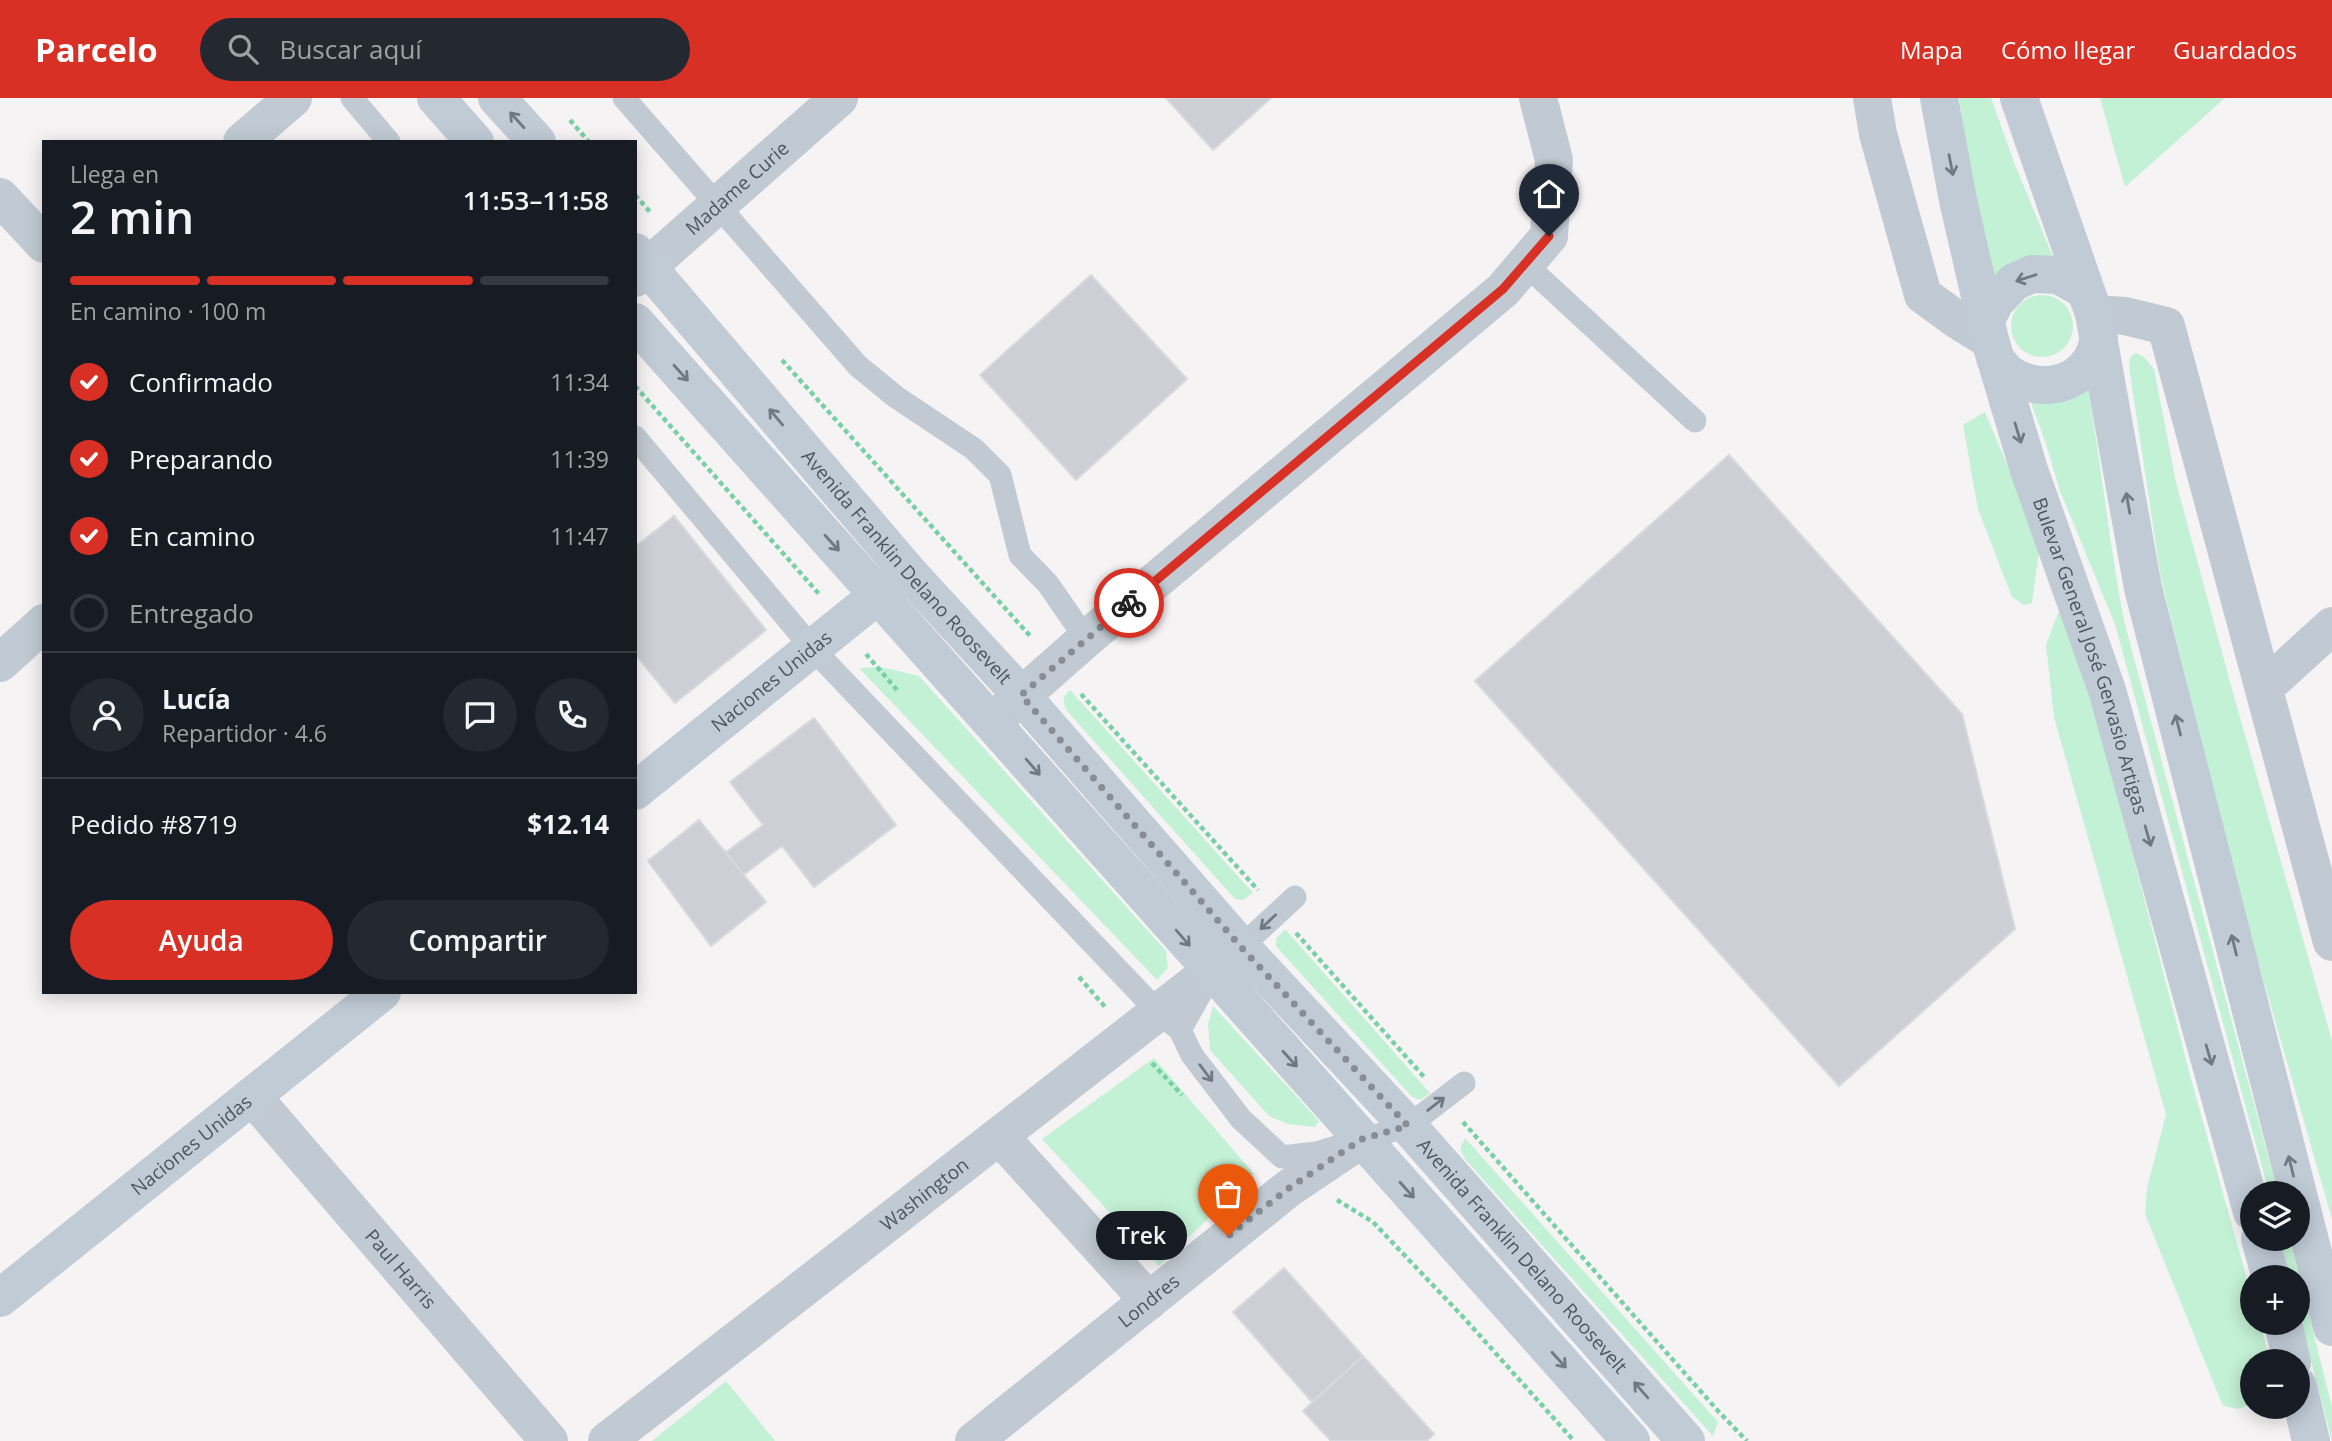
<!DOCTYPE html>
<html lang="es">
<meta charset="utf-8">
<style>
body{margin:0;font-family:"Open Sans",sans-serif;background:#242831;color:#f1f3f6;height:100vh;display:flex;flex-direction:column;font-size:26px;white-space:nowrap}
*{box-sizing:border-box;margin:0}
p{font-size:23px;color:#9ea1a6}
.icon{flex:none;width:38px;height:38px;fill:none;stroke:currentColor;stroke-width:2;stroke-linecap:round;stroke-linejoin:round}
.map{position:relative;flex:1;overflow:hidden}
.details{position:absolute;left:42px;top:42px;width:595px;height:854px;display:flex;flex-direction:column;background:#171b24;border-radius:0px;box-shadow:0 4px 18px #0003}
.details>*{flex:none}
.buttons{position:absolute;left:2240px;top:1083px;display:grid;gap:14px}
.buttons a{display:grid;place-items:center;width:70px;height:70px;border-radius:50%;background:#171b24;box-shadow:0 4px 18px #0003;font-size:35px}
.pin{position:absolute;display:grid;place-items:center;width:60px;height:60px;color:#fff;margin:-72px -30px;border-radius:50% 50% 50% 0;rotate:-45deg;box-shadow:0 0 7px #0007}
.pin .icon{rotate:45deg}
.courier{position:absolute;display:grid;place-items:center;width:70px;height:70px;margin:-35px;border:5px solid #d93025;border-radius:50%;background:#fff;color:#222;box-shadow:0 2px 9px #0007}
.bubble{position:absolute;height:49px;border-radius:24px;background:#171b24;box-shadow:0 4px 18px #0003;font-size:23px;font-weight:600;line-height:49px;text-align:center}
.summary em{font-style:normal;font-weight:600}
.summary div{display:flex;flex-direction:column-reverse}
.summary{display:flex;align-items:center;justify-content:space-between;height:119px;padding:0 28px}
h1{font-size:46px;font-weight:600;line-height:52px}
.bar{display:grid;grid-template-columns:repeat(4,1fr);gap:10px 7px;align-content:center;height:84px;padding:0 28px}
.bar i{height:9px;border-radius:5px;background:#363941}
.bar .selected{background:#d93025}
.bar p{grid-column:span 4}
.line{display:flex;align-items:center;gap:18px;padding:0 28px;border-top:2px solid #363941}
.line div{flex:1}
.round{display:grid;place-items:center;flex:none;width:74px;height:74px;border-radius:37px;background:#242831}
ol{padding:0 28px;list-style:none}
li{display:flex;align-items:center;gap:21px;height:77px}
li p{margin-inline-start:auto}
li .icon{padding:7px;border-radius:50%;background:#d93025;color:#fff;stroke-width:4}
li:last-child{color:#9ea1a6}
li i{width:38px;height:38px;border:4px solid #363941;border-radius:50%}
.button{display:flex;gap:14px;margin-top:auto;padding:14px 28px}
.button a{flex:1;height:80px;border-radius:42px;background:#d93025;color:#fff;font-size:28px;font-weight:600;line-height:80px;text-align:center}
.button a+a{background:#242831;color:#f1f3f6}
header{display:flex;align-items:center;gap:42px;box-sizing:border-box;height:98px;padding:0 35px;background:#d93025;color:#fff}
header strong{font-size:33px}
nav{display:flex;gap:38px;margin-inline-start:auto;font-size:24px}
.search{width:490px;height:63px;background:#242831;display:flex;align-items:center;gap:18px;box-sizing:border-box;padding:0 24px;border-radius:38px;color:#9ea1a6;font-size:26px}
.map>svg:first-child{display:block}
</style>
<header>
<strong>Parcelo</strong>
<div class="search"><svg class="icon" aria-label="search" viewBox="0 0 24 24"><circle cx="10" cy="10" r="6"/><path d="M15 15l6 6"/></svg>Buscar aquí</div>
<nav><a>Mapa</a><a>Cómo llegar</a><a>Guardados</a></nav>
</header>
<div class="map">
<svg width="2332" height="1343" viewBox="0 0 2332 1343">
<rect width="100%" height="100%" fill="#f5f3f3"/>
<g fill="#c3f1d5">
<polygon points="1959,0 1991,0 2015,67 2053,159 1988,184"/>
<polygon points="2100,0 2225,0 2125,89"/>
<circle cx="2042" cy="228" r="31"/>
<polygon points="2136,255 2143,258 2154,271 2176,384 2230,584 2332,943 2332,1121 2245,818 2161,480 2129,269 2130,259"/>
<path d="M 2087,285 C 2101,365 2109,444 2124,523 L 2278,1095 L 2269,1095 L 2115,526 L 2060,393 L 2046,346 L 2029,299 Z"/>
<polygon points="1985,314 2040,446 2032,505 2024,507 2012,499 1978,411 1963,327"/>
<polygon points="2064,513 2114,685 2191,981 2252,1199 2252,1225 2260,1225 2270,1263 2252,1264 2252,1306 2238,1311 2223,1308 2145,1116 2147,1090 2166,1016 2054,619 2046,547 2058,515"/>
<polygon points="881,569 919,578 1166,853 1168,870 1157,882 859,570"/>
<path d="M 1070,592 L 1253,795 L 1243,802 L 1235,801 L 1067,613 C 1062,603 1062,600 1070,592 Z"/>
<polygon points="1285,831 1430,995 1420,1002 1412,999 1276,848 1276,841"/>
<polygon points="1213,908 1319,1023 1315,1029 1288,1026 1269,1018 1210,952 1208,926"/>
<polygon points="1154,960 1254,1076 1159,1168 1042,1041"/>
<polygon points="1465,1040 1718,1324 1713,1338 1465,1061 1460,1051"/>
<polygon points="2280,1141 2290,1141 2332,1309 2332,1343 2298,1211 2298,1180 2290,1179"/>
<polygon points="726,1283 775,1343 652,1343"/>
</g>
<g fill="#cdcfd5" stroke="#d7d9de" stroke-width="2">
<polygon points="1166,0 1271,0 1213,52"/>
<polygon points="1091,177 1187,281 1076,382 980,277"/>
<polygon points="1729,357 1962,616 2015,831 1839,988 1475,583"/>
<polygon points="674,418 766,532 675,605 635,556 635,449"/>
<polygon points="814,620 896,727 814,789 782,748 743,777 726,754 763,727 730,684"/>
<polygon points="699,722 766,804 711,848 648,763"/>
<polygon points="1284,1170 1363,1258 1312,1304 1233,1214"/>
<polygon points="1363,1258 1434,1336 1427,1343 1331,1343 1303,1313"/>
</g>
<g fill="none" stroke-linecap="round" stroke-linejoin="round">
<g stroke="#7ad0a6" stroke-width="4.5" stroke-dasharray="5 3.5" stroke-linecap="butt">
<polyline points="570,22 589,44"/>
<polyline points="635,97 651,115"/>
<polyline points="782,262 1031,539"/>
<polyline points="635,288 820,497"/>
<polyline points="866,556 897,592"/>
<polyline points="1081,596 1258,792"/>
<polyline points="1296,835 1425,980"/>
<polyline points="1079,879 1106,910"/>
<polyline points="1152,965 1182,997"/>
<polyline points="1463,1024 1719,1314 1747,1343"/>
<polyline points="1337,1102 1373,1124 1465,1221 1574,1343"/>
</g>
<g stroke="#c1cad2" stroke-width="23">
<polyline points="352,0 389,44"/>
<polyline points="624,0 858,268 896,299 974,351 1000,377 1020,457 1048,486 1086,541"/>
<polyline points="1525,166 1695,323"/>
<polyline points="635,339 813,551 1159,915 1180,932"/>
<polyline points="1241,849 1295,799"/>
<polyline points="1204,889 1180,932 1192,957 1241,1021 1282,1059 1316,1055 1408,1028 1464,985"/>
</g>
<g stroke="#c1cad2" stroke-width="38">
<polyline points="1872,0 1878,36 1923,197 1956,221 1990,242"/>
<polyline points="242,44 293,0"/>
<polyline points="0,99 44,146"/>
<path id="s1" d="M 635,180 L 839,0"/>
<polyline points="2094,216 2125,218 2166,228 2332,844"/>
<polyline points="0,565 44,525"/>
<polyline points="2264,590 2332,528"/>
<polyline points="993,623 1086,541 1503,192 1549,138 1554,62 1538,0"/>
<path id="s2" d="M 252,998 L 549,1343"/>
<polyline points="1000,1039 1149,1203"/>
<path id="s3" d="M 607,1343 L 1238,852"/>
<path id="s4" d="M 974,1343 L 1289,1090 L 1362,1041"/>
</g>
<g stroke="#c1cbd6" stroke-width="38">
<polyline points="436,0 475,44"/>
<polyline points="497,0 537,44"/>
<path id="s5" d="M 1939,0 L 1958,102 L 1990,242 L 2029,372 L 2107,592 L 2252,1114"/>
<polyline points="2019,0 2094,216 2143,490 2332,1229"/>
<path id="s6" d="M 635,154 L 908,474 L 1021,597 L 1241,849 L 1408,1028 L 1686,1343"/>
<polyline points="635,224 1631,1343"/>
<polyline points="1985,224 1995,204 2014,184 2032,176 2058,177 2085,192"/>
<path d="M 1995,260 C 1999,265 2004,272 2009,276 C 2035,294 2074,290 2091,262 C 2095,256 2097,248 2099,241"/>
<path id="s7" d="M 635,693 L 898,481"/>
<polyline points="2260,1141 2271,1180"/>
<path id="s8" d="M 0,1200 L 382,894"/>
<polyline points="2283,1225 2292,1264"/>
<polyline points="2298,1288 2311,1343"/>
</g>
</g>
<defs><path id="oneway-shaft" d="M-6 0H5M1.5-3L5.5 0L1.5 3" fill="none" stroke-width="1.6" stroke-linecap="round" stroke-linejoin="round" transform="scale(1.75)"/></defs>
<g stroke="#6e7984">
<use href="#oneway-shaft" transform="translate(517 22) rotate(-132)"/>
<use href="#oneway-shaft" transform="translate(1951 67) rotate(79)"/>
<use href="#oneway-shaft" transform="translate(2026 180) rotate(162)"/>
<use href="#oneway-shaft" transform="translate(681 275) rotate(48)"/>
<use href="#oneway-shaft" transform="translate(776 319) rotate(-130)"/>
<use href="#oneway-shaft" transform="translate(2018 335) rotate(73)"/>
<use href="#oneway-shaft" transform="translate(2128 405) rotate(-100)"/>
<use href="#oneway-shaft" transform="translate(832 445) rotate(48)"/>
<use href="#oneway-shaft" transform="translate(2178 627) rotate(-104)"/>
<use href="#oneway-shaft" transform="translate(1033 669) rotate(49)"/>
<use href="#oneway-shaft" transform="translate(2148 738) rotate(74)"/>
<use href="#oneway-shaft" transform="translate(1183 840) rotate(49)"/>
<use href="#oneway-shaft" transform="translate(2234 847) rotate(-104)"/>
<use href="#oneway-shaft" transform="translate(2209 957) rotate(74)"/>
<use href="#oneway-shaft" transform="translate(1290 961) rotate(48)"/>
<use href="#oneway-shaft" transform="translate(2291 1068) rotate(-104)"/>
<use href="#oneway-shaft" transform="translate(1407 1092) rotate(48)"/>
<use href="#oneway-shaft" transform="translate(1559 1262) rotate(48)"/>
<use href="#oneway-shaft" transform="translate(1641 1292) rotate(-131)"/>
</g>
<g stroke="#6e7983">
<use href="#oneway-shaft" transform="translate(1268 824) rotate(137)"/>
<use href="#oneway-shaft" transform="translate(1206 975) rotate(53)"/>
<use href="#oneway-shaft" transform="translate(1436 1006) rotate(-38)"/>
</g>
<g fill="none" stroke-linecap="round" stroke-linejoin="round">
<polyline stroke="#868d94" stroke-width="7" stroke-dasharray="0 12.6" points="1129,505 1021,597 1241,849 1408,1028 1362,1041 1289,1090 1228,1138"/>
<polyline stroke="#d93025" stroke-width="9" points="1129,505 1503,191 1549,138"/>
</g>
<g text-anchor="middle" stroke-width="7" stroke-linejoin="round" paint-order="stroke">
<g font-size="19" fill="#4a5661" stroke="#fff">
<text dy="7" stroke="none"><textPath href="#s1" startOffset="136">Madame Curie</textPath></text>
<text dy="7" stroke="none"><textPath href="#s6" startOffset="416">Avenida Franklin Delano Roosevelt</textPath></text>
<text dy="7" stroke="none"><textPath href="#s5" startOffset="579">Bulevar General José Gervasio Artigas</textPath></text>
<text dy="7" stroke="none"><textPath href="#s7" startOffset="175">Naciones Unidas</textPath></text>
<text dy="7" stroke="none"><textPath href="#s8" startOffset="245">Naciones Unidas</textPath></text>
<text dy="7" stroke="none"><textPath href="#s3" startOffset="402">Washington</textPath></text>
<text dy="7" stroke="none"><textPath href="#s6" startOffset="1340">Avenida Franklin Delano Roosevelt</textPath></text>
<text dy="7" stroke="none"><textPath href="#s2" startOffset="228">Paul Harris</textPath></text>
<text dy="7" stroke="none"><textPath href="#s4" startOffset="224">Londres</textPath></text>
</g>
</g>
</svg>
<div class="buttons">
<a><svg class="icon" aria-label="layers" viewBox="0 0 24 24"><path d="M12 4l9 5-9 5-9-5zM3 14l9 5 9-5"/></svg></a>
<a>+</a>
<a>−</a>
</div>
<div class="pin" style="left:1228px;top:1138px;background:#ea580c"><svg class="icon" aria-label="bag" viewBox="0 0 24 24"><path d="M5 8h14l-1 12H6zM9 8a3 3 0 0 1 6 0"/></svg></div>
<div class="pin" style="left:1549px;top:138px;background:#1f2937"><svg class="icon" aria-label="home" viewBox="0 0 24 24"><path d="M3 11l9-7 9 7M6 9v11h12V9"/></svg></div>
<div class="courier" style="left:1129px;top:505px"><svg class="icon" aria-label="bike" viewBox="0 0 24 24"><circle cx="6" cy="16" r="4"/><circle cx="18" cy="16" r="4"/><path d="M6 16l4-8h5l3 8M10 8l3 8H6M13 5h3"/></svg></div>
<div class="bubble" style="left:1096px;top:1113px;width:91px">Trek</div>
<section class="details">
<div class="summary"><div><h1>2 min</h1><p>Llega en</p></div><em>11:53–11:58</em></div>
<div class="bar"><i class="selected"></i><i class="selected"></i><i class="selected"></i><i></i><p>En camino · 100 m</p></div>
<ol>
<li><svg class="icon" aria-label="check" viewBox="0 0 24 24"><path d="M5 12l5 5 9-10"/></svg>Confirmado<p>11:34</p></li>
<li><svg class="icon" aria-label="check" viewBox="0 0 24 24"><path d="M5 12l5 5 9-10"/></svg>Preparando<p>11:39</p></li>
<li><svg class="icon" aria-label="check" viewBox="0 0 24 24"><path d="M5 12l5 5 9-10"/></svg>En camino<p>11:47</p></li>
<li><i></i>Entregado</li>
</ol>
<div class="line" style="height:126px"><a class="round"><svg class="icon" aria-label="person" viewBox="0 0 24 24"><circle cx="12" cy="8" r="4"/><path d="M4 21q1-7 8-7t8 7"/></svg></a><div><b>Lucía</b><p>Repartidor · 4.6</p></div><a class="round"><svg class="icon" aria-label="chat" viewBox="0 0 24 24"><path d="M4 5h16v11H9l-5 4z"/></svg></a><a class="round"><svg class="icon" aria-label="phone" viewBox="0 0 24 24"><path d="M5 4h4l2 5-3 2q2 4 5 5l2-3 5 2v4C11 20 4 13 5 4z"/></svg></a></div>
<div class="line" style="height:91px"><div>Pedido #8719</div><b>$12.14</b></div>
<div class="button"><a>Ayuda</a><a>Compartir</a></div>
</section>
</div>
